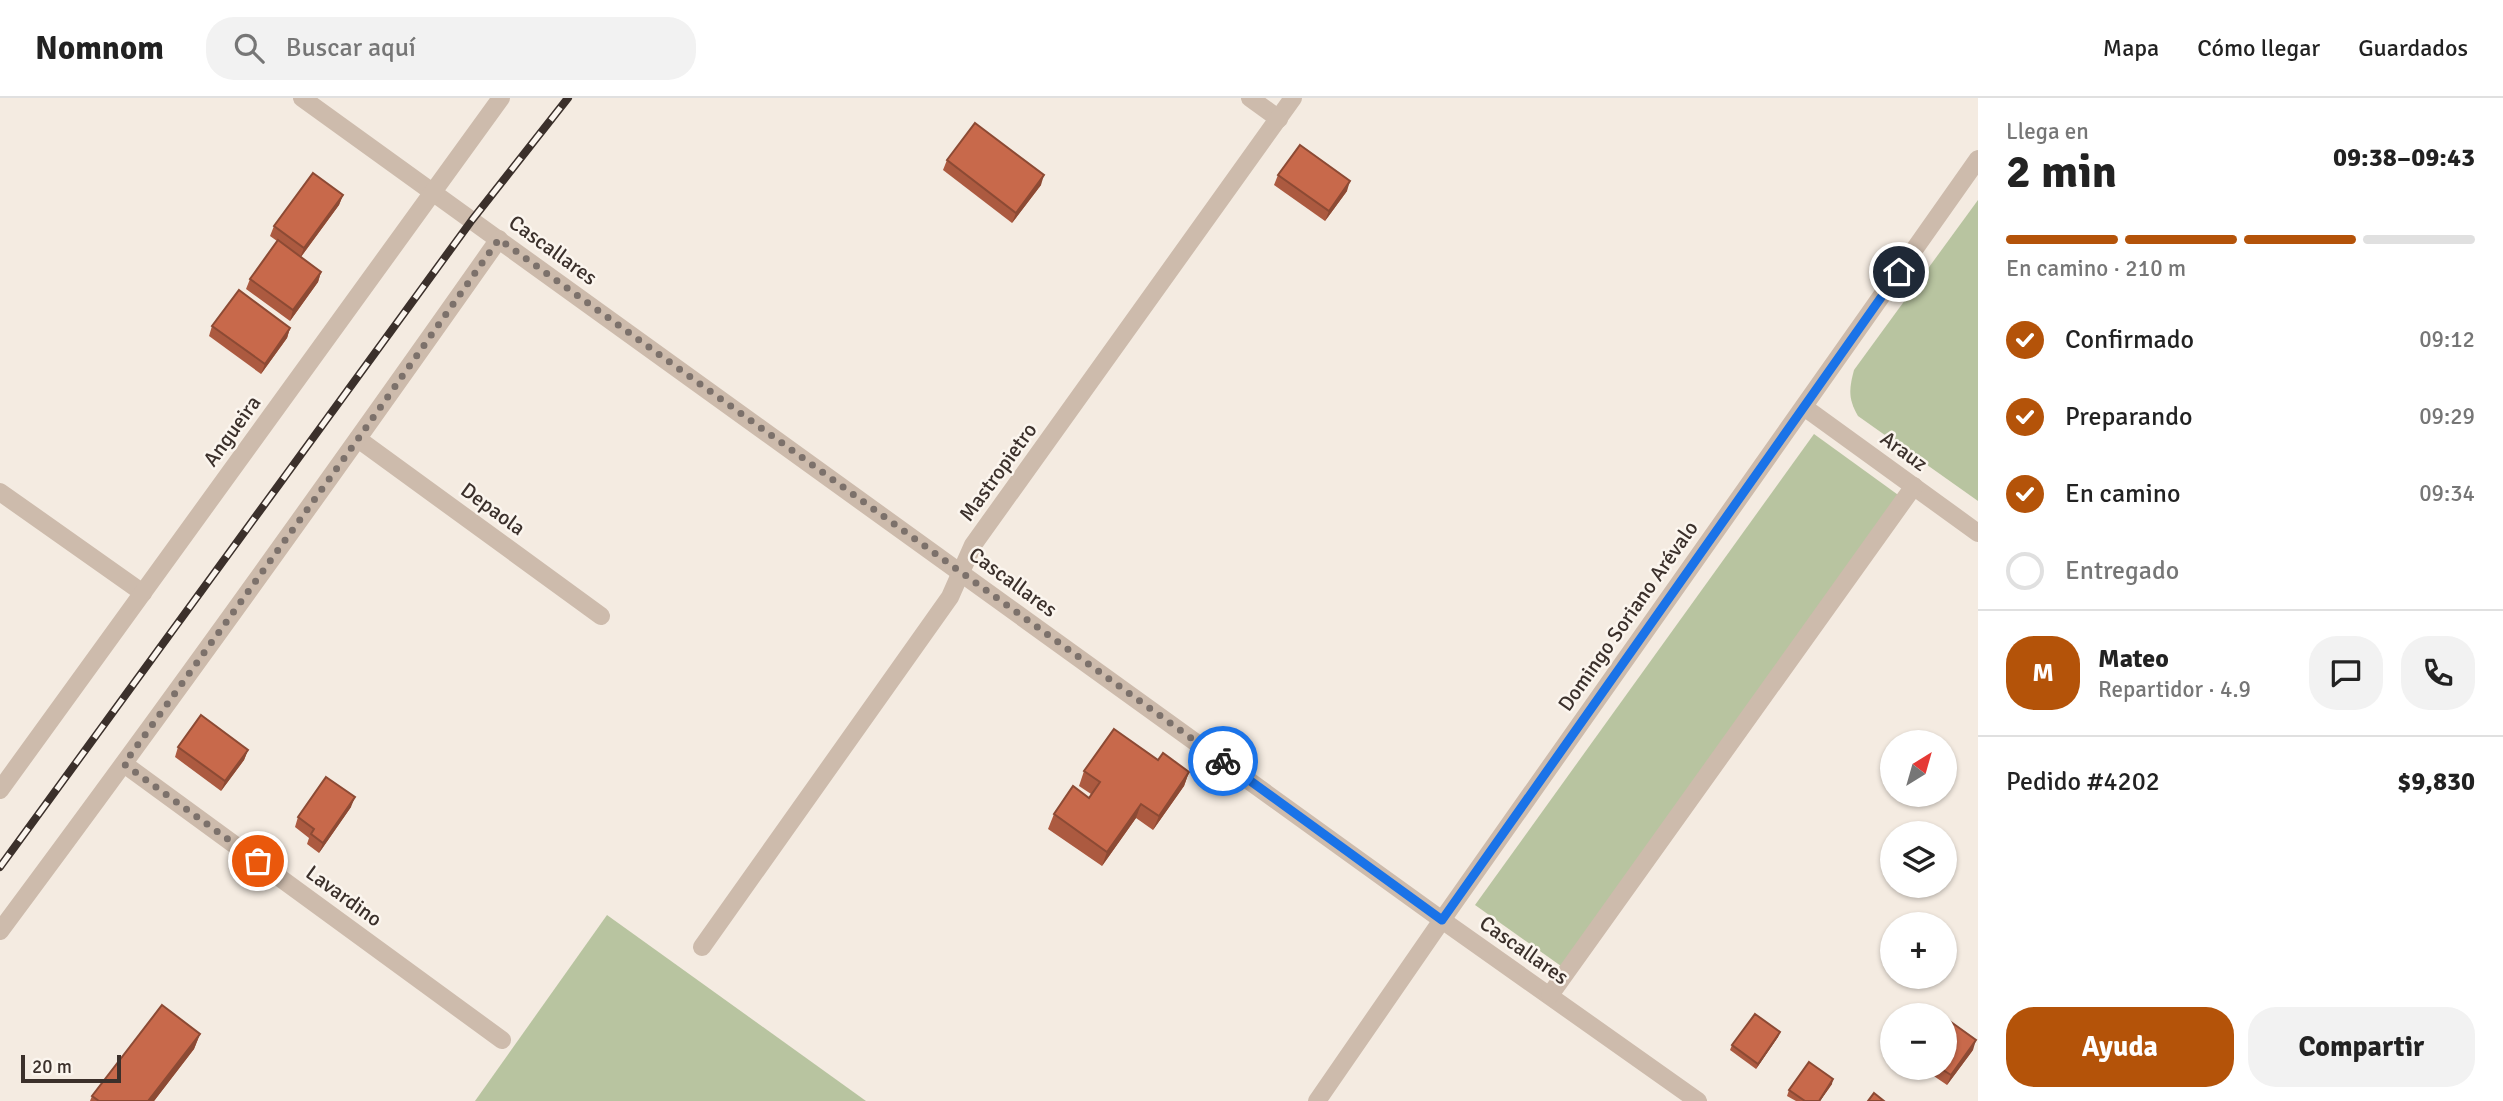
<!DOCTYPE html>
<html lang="es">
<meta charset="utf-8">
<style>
body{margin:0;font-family:Signika,sans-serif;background:#f2f2f2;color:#222;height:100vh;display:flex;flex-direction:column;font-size:26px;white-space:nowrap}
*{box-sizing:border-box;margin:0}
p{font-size:23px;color:#767676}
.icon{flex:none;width:38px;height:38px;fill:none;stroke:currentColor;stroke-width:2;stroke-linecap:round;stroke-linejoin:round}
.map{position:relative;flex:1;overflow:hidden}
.details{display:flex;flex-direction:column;background:#fff;width:525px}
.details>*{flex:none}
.needle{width:46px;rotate:37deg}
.tools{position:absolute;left:1880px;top:632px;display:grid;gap:14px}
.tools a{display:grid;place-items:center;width:77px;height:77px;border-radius:50%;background:#fff;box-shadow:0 2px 5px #0004;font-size:35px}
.scale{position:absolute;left:21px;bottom:18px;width:100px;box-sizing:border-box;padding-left:7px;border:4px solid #3b302b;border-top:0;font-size:19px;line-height:24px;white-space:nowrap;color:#3b302b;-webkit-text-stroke:5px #fbf5ee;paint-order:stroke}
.pin{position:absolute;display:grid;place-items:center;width:60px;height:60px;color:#fff;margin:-30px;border:4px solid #fff;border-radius:50%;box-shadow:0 2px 7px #0007}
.courier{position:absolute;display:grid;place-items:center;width:70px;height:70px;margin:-35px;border:5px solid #1a73e8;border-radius:50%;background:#fff;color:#222;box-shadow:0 2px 9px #0007}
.headline em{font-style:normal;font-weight:800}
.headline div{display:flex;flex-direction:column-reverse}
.headline{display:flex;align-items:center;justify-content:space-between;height:119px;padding:0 28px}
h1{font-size:46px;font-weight:800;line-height:52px}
.bar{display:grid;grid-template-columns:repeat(4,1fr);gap:10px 7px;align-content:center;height:84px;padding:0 28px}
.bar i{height:9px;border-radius:5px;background:#e0e0e0}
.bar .on{background:#b45309}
.bar p{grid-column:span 4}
.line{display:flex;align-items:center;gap:18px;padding:0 28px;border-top:2px solid #e0e0e0}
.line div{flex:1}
.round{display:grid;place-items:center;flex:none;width:74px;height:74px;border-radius:28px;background:#f2f2f2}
ol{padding:0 28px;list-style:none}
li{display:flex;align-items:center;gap:21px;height:77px}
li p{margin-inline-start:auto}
li .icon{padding:7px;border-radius:50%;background:#b45309;color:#fff;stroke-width:4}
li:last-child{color:#767676}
li i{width:38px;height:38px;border:4px solid #e0e0e0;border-radius:50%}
.primary-button{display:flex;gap:14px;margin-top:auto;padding:14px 28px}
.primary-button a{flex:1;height:80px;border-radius:28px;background:#b45309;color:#fff;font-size:28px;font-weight:800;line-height:80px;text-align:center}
.primary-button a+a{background:#f2f2f2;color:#222}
header{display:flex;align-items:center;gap:42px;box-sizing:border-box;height:98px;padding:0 35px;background:#fff;border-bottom:2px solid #e0e0e0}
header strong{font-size:33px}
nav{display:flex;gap:38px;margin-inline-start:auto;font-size:24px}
.search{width:490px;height:63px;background:#f2f2f2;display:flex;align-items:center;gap:18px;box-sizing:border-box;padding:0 24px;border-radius:28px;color:#767676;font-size:26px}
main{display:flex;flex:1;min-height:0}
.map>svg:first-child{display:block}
</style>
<header>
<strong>Nomnom</strong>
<div class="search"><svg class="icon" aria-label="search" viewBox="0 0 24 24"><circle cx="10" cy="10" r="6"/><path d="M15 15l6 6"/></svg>Buscar aquí</div>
<nav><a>Mapa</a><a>Cómo llegar</a><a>Guardados</a></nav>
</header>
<main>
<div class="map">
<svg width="1978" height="1003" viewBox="0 0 1978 1003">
<rect width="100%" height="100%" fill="#f4ebe1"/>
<g fill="#b8c4a0">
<path d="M 1978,102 L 1978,403 L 1858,318 C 1848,301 1849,291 1854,272 Z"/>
<polygon points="1814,336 1901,399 1568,873 1475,807"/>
<polygon points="607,817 866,1003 475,1003"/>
</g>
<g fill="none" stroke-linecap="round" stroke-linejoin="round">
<g stroke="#cdbbac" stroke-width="18">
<polyline points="302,0 1442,822 1698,1003"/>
<polyline points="1250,0 1279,21"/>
<polyline points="1804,309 1978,435"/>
<polyline points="358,341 601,518"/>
<polyline points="0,394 143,495"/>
<polyline points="124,666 502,942"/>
<polyline points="0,692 501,0"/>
<path d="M 0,833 C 170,605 335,374 499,141"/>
<polyline points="702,849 950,499 973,447 1293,0"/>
<polyline points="1550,897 1914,388"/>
<polyline points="1317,1003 1442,822 1978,61"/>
</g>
<g stroke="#3b302b" stroke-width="8">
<polyline id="rail" points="0,769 472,122 568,0"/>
</g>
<use href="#rail" stroke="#fbf5ee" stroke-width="5" stroke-dasharray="16" stroke-linecap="butt"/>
</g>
<g fill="#ac5a40">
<polygon points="947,62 1041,87 1012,125 943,72"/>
<polygon points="1278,77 1347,93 1325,123 1274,87"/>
<polygon points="343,97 339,107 301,159 321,174 318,184 290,223 246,191 250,181 277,143 270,138 274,128"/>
<polygon points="212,228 290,230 287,240 261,276 209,238"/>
<polygon points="178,649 248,652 244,662 221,693 175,659"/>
<polygon points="1158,662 1189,674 1184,688 1153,732 1136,720 1102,768 1048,731 1054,716 1089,700 1091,696 1079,688 1084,673"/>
<polygon points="351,709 319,755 307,746 309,740 295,729 298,719"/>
<polygon points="1780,934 1778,939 1756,971 1730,952 1732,947"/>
<polygon points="200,936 194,951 154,1003 90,1003 92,998"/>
<polygon points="1973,952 1947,987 1922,970 1944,970"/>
<polygon points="1832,986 1820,1003 1796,1003 1787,998 1789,992"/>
</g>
<g fill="#8c4a34">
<polygon points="1044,77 1041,87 1012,125 1016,115"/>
<polygon points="1350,83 1347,93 1325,123 1329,113"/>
<polygon points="343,97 339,107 300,160 304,150"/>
<polygon points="321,174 318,184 290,223 293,212"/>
<polygon points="290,230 287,240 261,276 265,266"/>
<polygon points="248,652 244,662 221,693 225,683"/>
<polygon points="1189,674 1184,688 1153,732 1159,718"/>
<polygon points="355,699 351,709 319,755 323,745"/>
<polygon points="1141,706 1136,720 1102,768 1107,754"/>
<polygon points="1780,934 1778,939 1756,971 1758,966"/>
<polygon points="200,936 194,951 154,1003 148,1003"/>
<polygon points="1976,942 1973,952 1947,987 1951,977"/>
<polygon points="1833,981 1832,986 1820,1003 1819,1003"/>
</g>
<g fill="#c8694b" stroke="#8c4a34" stroke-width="2">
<polygon points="975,25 1044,77 1016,115 947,62"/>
<polygon points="1300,47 1350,83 1329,113 1278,77"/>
<polygon points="313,75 343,97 304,150 274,128"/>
<polygon points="278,142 321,174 293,212 250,181"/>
<polygon points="239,192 290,230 265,266 212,228"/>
<polygon points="201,617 248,652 225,683 178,649"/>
<polygon points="1114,631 1158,662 1163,655 1189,674 1159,718 1141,706 1107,754 1054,716 1073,688 1089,700 1100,684 1084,673"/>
<polygon points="326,679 355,699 323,745 311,736 314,731 298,719"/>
<polygon points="162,907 200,936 148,1003 99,1003 92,998"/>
<polygon points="1755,916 1780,934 1758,966 1732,947"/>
<polygon points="1944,919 1976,942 1951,977 1940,970 1944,970"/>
<polygon points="1809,964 1833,981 1819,1003 1805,1003 1789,992"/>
<polygon points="1874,995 1884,1003 1868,1003"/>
</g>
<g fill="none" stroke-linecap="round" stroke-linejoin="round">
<polyline stroke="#7c716b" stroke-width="7" stroke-dasharray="0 12.6" points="258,763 124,666 358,341 499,141 1223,663"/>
<polyline stroke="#1a73e8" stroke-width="9" points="1223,663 1442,822 1899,174"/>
</g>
<g text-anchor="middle" stroke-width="5" stroke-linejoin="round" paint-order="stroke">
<g font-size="21" fill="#3b302b" stroke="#fbf5ee">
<text transform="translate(553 152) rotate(36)" y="7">Cascallares</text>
<text transform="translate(232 333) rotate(-54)" y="7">Angueira</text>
<text transform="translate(1904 353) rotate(36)" y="7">Arauz</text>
<text transform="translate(998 374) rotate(-54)" y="7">Mastropietro</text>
<text transform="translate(493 411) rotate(36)" y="7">Depaola</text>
<text transform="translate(1013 484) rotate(36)" y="7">Cascallares</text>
<text transform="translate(1628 518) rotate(-55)" y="7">Domingo Soriano Arévalo</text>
<text transform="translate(344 798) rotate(36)" y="7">Lavardino</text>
<text transform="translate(1524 852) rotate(35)" y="7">Cascallares</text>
</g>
</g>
</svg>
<div class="tools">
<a><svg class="needle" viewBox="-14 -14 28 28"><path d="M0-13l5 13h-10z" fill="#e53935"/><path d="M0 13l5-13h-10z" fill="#767676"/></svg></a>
<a><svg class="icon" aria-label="layers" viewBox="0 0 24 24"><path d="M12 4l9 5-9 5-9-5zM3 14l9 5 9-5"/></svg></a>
<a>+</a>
<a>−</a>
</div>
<div class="scale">20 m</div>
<div class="pin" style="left:258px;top:763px;background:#ea580c"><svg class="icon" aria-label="bag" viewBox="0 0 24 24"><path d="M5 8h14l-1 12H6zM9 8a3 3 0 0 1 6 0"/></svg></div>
<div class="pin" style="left:1899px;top:174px;background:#1f2937"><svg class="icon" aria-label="home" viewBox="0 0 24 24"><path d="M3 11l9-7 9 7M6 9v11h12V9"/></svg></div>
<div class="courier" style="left:1223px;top:663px"><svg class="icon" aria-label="bike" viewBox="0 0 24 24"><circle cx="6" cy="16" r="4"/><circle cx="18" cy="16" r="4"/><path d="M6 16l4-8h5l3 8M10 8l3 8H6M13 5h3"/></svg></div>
</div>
<section class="details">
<div class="headline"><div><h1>2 min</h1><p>Llega en</p></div><em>09:38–09:43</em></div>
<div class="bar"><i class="on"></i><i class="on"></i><i class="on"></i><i></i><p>En camino · 210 m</p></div>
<ol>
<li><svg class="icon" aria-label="check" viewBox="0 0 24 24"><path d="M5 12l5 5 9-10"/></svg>Confirmado<p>09:12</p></li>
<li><svg class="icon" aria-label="check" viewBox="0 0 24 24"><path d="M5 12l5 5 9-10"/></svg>Preparando<p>09:29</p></li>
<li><svg class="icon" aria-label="check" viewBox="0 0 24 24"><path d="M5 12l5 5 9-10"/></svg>En camino<p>09:34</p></li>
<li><i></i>Entregado</li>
</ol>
<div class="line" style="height:126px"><b class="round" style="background:#b45309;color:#fff">M</b><div><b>Mateo</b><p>Repartidor · 4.9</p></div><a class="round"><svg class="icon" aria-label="chat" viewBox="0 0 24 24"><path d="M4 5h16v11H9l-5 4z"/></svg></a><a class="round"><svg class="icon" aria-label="phone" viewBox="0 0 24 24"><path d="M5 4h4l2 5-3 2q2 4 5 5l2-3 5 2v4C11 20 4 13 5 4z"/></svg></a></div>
<div class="line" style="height:91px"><div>Pedido #4202</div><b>$9,830</b></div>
<div class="primary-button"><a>Ayuda</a><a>Compartir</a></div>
</section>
</main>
